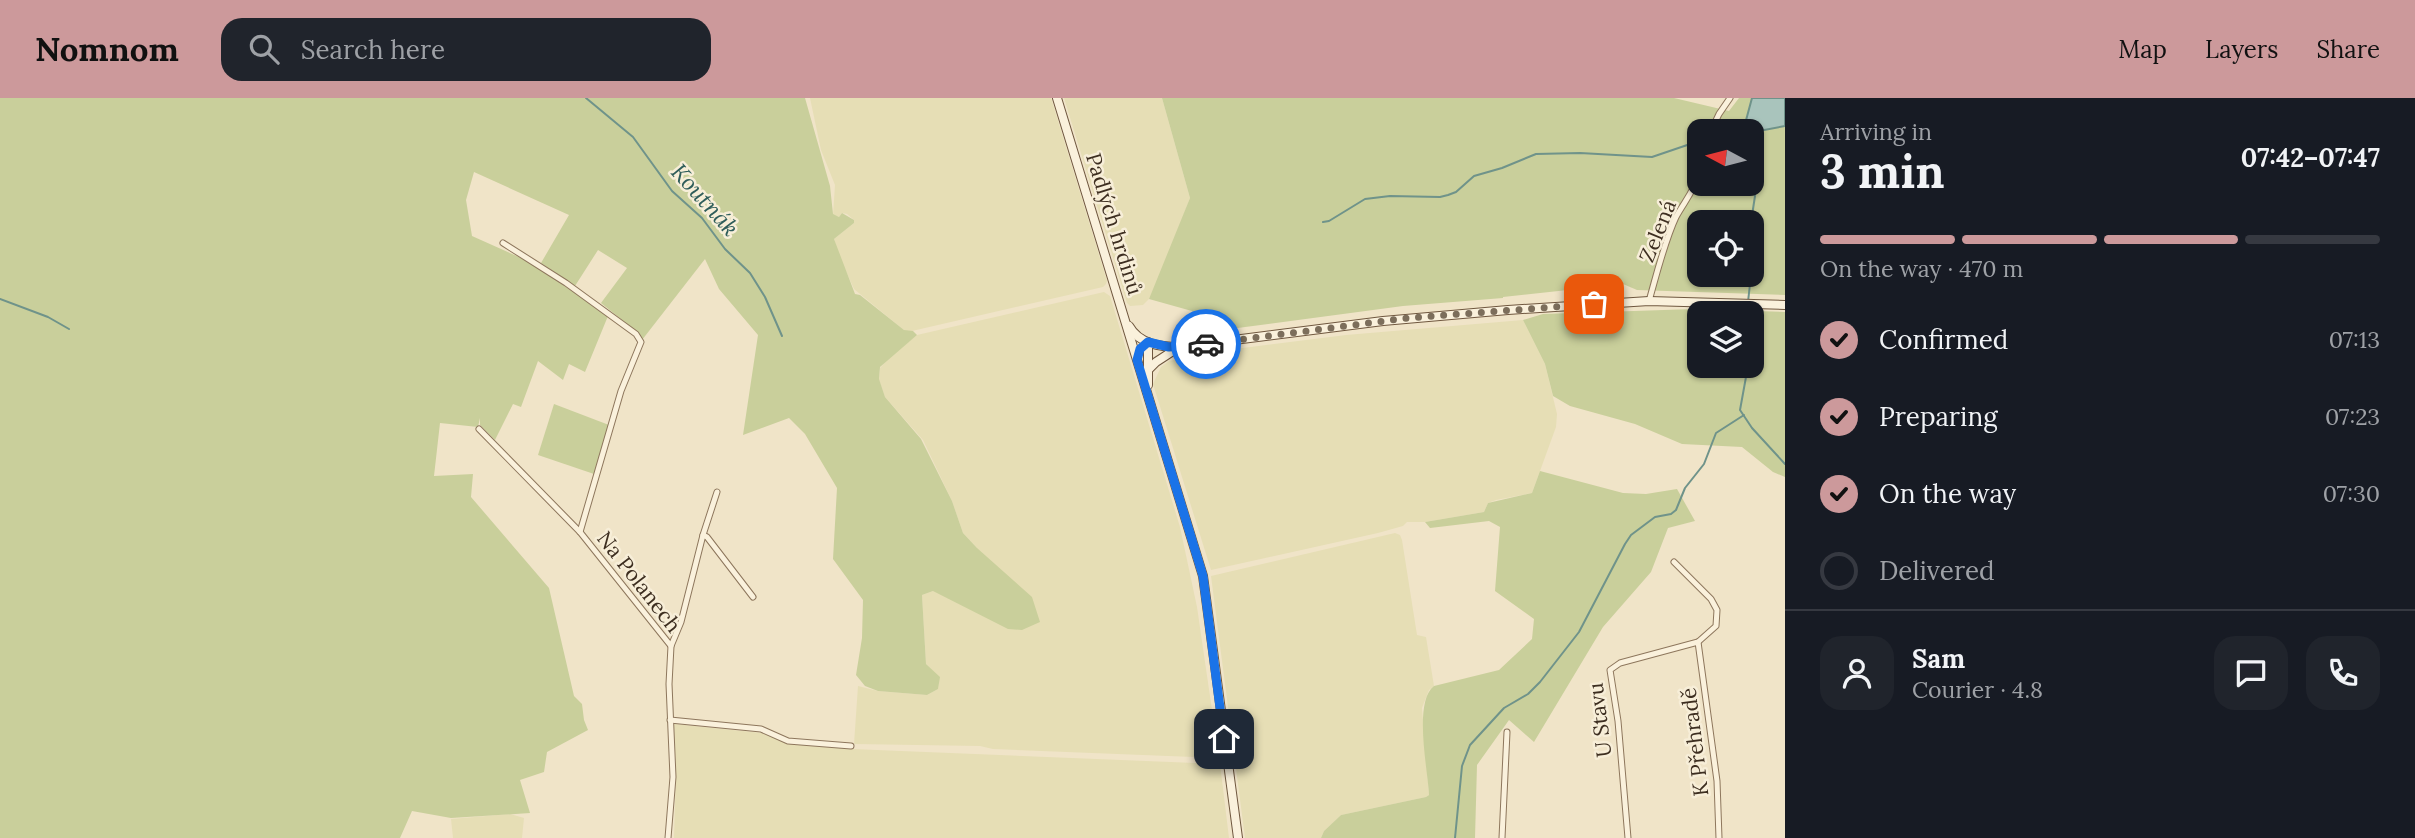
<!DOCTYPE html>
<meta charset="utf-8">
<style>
body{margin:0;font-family:Lora,serif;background:#20242c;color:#f1f3f6;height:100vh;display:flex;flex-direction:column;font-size:26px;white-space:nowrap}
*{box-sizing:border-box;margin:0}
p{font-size:23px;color:#9ea1a6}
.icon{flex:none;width:38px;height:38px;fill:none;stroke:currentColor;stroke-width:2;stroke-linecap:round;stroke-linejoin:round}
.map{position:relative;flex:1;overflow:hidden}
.drawer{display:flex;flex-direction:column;background:#171b24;width:630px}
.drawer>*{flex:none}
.needle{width:46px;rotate:277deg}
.fabs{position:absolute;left:1687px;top:21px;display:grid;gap:14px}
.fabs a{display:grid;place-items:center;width:77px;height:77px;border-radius:14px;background:#171b24;box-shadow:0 2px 5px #0004;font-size:35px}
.pin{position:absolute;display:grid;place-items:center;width:60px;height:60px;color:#fff;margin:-30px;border-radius:14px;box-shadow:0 4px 10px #0006}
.courier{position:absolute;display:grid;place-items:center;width:70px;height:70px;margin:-35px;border:5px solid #1a73e8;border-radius:50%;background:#fff;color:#222;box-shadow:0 2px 9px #0007}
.headline em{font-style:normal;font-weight:700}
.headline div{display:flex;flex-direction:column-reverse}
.headline{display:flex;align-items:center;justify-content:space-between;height:119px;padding:0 35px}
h1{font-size:46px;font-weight:700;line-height:52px}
.bar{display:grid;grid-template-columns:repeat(4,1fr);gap:10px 7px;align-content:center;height:84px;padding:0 35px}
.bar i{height:9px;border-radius:5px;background:#363941}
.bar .selected{background:#cc999b}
.bar p{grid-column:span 4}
.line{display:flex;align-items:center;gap:18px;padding:0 35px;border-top:2px solid #363941}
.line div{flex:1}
.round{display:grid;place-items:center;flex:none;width:74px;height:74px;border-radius:21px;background:#20242c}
ol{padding:0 35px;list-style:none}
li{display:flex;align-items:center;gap:21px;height:77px}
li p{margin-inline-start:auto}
li .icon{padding:7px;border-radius:50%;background:#cc999b;color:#111;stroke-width:4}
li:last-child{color:#9ea1a6}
li i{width:38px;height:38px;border:4px solid #363941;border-radius:50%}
header{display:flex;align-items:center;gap:42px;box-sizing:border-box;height:98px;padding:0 35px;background:#cc999b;color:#111}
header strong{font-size:33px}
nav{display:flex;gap:38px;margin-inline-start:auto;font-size:24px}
.search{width:490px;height:63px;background:#20242c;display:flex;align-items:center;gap:18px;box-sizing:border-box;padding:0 24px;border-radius:21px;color:#9ea1a6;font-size:26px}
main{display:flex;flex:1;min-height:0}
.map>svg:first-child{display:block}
</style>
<header>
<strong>Nomnom</strong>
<div class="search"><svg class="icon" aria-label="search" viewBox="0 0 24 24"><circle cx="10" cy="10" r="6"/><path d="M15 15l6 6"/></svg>Search here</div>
<nav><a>Map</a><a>Layers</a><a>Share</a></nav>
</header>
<main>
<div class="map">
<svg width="1785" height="740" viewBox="0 0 1785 740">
<rect width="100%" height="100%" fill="#f0e4c8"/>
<g fill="#e6deb5">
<polygon points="810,0 1051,0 1107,183 1106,186 1103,189 912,233 905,233 854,191 839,158 834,141 854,125 854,122 847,116 842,115 839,119 833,117 835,87 821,52"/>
<polygon points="1064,0 1162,0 1190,100 1156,189 1149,201 1143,207 1130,208 1127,205"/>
<polygon points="1104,194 1110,198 1180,429 1197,509 1219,660 993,651 980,648 854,646 858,588 878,593 927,597 938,591 939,579 926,566 922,497 933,493 977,450 963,435 952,403 923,342 885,299 879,282 880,270 891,258 917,237"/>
<polygon points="1523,222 1545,266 1557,316 1556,329 1532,395 1496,402 1488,405 1484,414 1425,424 1407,424 1403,428 1378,435 1211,472 1153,286 1161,269 1169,263 1227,252 1346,237"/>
<polygon points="1395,435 1400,437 1402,442 1417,537 1426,539 1434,588 1429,592 1422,610 1429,697 1426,699 1341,717 1324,733 1321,740 1245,740 1211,478"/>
<polygon points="674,626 762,635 791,646 852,651 1220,666 1229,740 674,740 676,674"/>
<polygon points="510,716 524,720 522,740 453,740 451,721"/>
</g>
<g fill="#c9cf9b" fill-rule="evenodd">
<polygon points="0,0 805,0 830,88 833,116 839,119 842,115 854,122 854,125 834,141 855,196 860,197 904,232 913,233 917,237 880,269 879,281 885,299 921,341 952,403 963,435 977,450 1032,499 1040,524 1022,532 1008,531 933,493 922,497 926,566 940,579 938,591 927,597 878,593 865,588 856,577 862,540 863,502 833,461 837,390 805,336 789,320 743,337 758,237 719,191 705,161 642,242 637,234 601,205 627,170 598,152 575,188 541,165 569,117 474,74 466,102 472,138 530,164 608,218 585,274 569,266 563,282 538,263 521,309 513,306 495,342 480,327 480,320 478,329 440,325 434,378 473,376 471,399 549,490 574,598 582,606 584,622 588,632 547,654 544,674 520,682 530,715 451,720 412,713 400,740 0,740"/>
<path d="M 1162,0 L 1674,0 L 1729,13 L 1739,0 L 1752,0 L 1746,26 L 1785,28 L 1785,197 L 1637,192 L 1623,186 L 1503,199 L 1503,200 L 1403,208 L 1230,231 L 1223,229 L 1224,222 L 1149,201 L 1190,100 ZM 1699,33 L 1752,33 L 1752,86 L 1699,86 ZM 1699,124 L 1752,124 L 1752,177 L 1699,177 Z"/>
<path d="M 1694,211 L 1785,214 L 1785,379 L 1773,374 L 1742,349 L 1682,346 L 1635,326 L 1570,308 L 1553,298 L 1545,266 L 1523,222 L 1543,216 ZM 1699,215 L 1752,215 L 1752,268 L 1699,268 Z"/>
<polygon points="554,306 609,327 594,376 538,357"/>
<path d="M 1540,373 L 1623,395 L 1646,396 L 1677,391 L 1695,423 L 1668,430 L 1651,474 L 1603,529 L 1534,644 L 1509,622 L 1477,667 L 1475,740 L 1321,740 L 1324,733 L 1341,717 L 1426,699 L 1429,697 C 1428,672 1413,604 1434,588 L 1499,572 L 1532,541 L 1534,521 L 1495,493 L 1500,429 L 1489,423 L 1430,430 L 1425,424 L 1484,414 L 1488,405 L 1532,395 Z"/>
</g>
<polygon fill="#a9c4bc" stroke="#6f938a" stroke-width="2" points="1752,0 1785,0 1785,28 1759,33 1745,26"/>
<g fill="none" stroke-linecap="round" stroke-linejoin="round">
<g stroke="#6f938a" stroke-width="2">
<polyline points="586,0 633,39 672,93 702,120 725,151 750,175 765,199 782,238"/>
<polyline points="1750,86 1755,98 1751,124"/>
<polyline points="1323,124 1329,123 1365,101 1390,98 1440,99 1448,97 1456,94 1474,78 1502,70 1536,56 1580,55 1652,59 1699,43"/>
<polyline points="1752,158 1752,173"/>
<polyline points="0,201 48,219 69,231"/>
<polyline points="1748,204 1751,177"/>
<polyline points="1748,268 1740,312 1752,330 1785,366"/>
<polyline points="1455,740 1462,668 1470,647 1504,610 1528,596 1540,584 1579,534 1625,446 1631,437 1655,419 1671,416 1676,412 1685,390 1704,366 1716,335 1744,317"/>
</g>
<g stroke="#8d765c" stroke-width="7">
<g id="street">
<polyline points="1711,33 1719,16 1730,0"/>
<polyline points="503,145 566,185 636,236 641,244 621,293 580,434"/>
<path d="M 1649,203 C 1657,175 1664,145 1676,119 C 1684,104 1695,92 1699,75"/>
<polyline points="479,331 580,434 671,548 669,586 673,679 668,740"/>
<polyline points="703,437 707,439 753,499"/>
<polyline points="1698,544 1717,683 1719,740"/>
<polyline points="671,548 681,524 703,437 717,394"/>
<polyline points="670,622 761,631 788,643 851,648"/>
<polyline points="1502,740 1507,634"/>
<polyline points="1628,740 1618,623 1610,572 1620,565 1698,544 1716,528 1717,512 1711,501 1674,464"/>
</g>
</g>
<g stroke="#6f573f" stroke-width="10">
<g id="secondary">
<polyline points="1057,0 1203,478 1238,740"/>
<path d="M 1129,228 C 1139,246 1160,249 1179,249 L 1383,223 L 1508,212 L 1649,203 L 1785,207"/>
<polyline points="1148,272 1156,264 1176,251"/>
<polyline points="1148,287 1148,244"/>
</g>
</g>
<use href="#street" stroke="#faf1dc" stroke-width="5"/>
<use href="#secondary" stroke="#faf1dc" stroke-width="8"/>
</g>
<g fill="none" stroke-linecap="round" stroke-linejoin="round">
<polyline stroke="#7c6e5b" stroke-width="7" stroke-dasharray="0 12.6" points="1206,246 1408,220 1594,206"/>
<polyline stroke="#1a73e8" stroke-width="9" points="1206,246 1169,249 1148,244 1140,251 1137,262 1203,478 1224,641"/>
</g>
<g text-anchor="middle" stroke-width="5" stroke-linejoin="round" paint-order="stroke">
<g font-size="21" fill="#3d2e20" stroke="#f7eed8">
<text transform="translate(1114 126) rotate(73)" y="7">Padlých hrdinů</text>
<text transform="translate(1658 133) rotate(-68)" y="7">Zelená</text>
<text transform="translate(639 484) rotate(52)" y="7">Na Polanech</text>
<text transform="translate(1600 622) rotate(-97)" y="7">U Stavu</text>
<text transform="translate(1695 644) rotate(-97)" y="7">K Přehradě</text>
</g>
<g font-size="23" font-style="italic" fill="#2f5d5a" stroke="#f7eed8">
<text transform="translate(705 102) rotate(48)" y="8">Koutnák</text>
</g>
</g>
</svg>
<div class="fabs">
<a><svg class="needle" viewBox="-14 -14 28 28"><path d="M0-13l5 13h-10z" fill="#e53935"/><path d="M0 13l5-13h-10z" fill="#9ea1a6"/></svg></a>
<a><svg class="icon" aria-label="locate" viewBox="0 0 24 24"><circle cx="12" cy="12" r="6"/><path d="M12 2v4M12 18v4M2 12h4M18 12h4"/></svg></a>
<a><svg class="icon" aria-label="layers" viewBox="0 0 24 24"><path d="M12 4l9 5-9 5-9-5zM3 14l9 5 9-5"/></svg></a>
</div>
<div class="pin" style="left:1594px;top:206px;background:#ea580c"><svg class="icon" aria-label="bag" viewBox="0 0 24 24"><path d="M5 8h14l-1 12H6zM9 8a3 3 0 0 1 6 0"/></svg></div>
<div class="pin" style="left:1224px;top:641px;background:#1f2937"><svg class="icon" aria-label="home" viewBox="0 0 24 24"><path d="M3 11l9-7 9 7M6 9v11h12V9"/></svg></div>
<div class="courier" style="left:1206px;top:246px"><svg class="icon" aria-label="car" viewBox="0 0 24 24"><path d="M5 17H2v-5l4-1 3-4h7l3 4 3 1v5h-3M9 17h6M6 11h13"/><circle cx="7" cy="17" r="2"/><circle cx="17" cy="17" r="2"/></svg></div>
</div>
<section class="drawer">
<div class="headline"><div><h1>3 min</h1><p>Arriving in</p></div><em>07:42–07:47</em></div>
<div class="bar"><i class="selected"></i><i class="selected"></i><i class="selected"></i><i></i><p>On the way · 470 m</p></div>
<ol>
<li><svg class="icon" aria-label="check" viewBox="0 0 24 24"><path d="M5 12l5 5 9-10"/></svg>Confirmed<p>07:13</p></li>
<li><svg class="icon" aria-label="check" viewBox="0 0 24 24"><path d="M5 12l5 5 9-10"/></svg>Preparing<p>07:23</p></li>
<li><svg class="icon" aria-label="check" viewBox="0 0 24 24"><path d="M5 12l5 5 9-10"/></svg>On the way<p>07:30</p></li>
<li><i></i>Delivered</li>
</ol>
<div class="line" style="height:126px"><a class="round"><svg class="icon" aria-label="person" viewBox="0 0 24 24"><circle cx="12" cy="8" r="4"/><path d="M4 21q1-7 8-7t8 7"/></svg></a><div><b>Sam</b><p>Courier · 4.8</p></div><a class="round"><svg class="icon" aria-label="chat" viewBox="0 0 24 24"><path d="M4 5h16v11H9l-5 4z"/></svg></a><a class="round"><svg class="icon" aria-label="phone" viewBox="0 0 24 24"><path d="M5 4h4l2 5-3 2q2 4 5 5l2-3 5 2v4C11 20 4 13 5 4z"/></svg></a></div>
</section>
</main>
